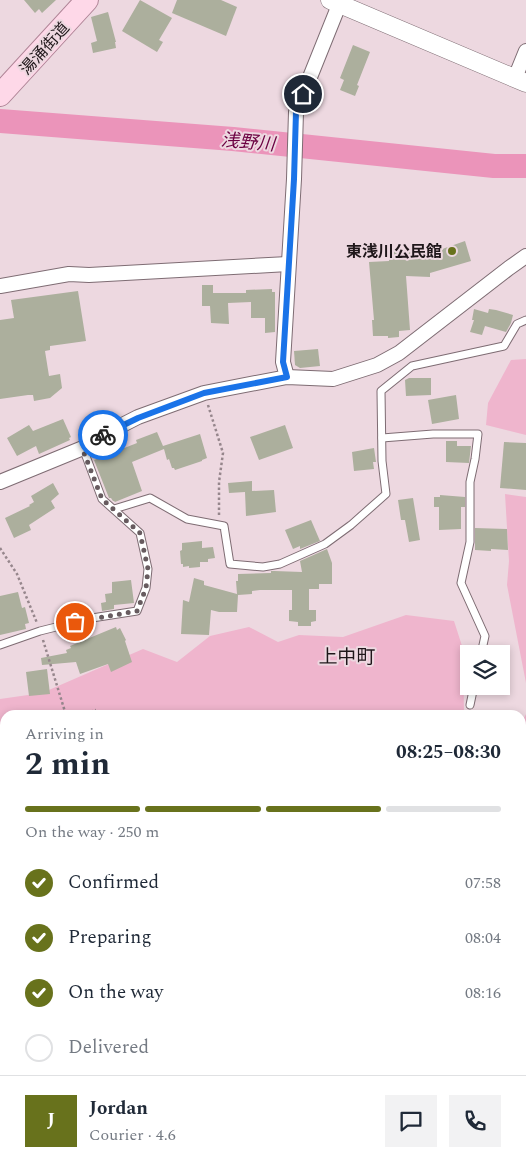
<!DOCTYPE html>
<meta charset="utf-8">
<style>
body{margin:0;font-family:Spectral,"Noto Sans JP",serif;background:#f2f2f3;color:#1f2937;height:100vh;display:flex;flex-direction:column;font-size:19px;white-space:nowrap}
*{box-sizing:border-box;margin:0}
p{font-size:16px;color:#747a83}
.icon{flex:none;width:28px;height:28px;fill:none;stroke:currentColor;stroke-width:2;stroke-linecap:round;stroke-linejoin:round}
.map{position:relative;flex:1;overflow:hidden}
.sheet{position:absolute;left:0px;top:710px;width:526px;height:466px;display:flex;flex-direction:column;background:#fff;border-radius:15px 15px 0 0;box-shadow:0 2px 8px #0003}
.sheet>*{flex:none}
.buttons{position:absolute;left:460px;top:645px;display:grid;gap:10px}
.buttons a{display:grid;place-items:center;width:50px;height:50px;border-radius:0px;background:#fff;box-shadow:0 2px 8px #0003;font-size:25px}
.pin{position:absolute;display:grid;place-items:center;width:42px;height:42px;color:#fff;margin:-21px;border:2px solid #fff;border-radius:50%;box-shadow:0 1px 5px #0007}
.courier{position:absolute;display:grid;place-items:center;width:50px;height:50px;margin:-25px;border:4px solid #1a73e8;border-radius:50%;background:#fff;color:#222;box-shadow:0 1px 6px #0007}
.head em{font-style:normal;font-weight:700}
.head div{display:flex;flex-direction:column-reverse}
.head{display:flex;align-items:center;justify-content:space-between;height:85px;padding:0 25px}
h1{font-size:32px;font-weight:700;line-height:38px}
.bar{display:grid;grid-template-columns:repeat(4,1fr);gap:8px 5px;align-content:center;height:60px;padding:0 25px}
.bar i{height:6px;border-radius:4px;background:#e0e1e3}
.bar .current{background:#68721c}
.bar p{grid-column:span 4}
.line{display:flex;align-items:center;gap:12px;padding:0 25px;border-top:1px solid #e0e1e3}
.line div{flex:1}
.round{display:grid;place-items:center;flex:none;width:52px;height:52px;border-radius:0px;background:#f2f2f3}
ol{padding:0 25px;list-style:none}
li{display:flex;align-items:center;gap:15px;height:55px}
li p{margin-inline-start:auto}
li .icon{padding:5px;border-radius:50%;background:#68721c;color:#fff;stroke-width:4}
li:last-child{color:#747a83}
li i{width:28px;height:28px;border:2px solid #e0e1e3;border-radius:50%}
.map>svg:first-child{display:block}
</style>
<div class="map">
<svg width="526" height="1176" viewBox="0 0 526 1176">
<rect width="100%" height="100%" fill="#edd8e0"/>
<g fill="#efb5cd">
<polygon points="526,359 526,435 486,425 488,403 511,360"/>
<polygon points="505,494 526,497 526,683 507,585 509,561"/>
<polygon points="406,615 454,621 463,649 464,715 5,715 5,1171 521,1171 521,724 526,714 526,1176 0,1176 0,699 42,693 143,649 177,662 210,636 249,627 278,642 299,635 343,637"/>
</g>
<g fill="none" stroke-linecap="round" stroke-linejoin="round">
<polyline stroke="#eb94ba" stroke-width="24" points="0,121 233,139 494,166 526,166"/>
</g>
<g fill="#acaf9d">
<polygon points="24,0 56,0 42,13 39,9 35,13"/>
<polygon points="140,0 172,18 159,40 163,42 157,52 122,31"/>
<polygon points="177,0 221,0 237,7 226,36 172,13"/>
<polygon points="108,12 116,42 115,42 116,48 93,53 91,43 97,41 91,17"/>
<polygon points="353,45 370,52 357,85 359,86 355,96 340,90 344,80 340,78"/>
<polygon points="465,241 471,261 430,273 430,277 406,276 410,330 399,331 399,337 388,338 388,336 373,336 372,320 374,320 369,262 389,261 390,250 428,254"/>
<polygon points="202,285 213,285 213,293 246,293 246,290 272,289 272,292 275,292 275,332 265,333 265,318 251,318 251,302 228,303 229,324 211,323 210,306 202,306"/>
<polygon points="78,291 86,341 50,346 50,350 45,351 49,376 60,374 62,388 50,398 34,401 33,395 28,395 0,399 0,320 14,318 11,300"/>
<polygon points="474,309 488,313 489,309 496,310 513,315 511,323 506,332 485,326 482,335 470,332 474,320 472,320"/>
<polygon points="318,349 320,366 300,368 295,365 294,351"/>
<polygon points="409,378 431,378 431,395 406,396 405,380"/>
<polygon points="456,395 459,419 432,424 428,400"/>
<polygon points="63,419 71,437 69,438 70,440 39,454 36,446 17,456 7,438 29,425 33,431"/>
<polygon points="285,425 293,448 259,460 250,437"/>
<polygon points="157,432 163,446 200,434 207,458 202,460 202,461 175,470 174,468 172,468 169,459 167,460 164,449 132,462 142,491 115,502 114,501 113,501 111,498 109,498 94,460 137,443 136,440"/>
<polygon points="446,441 457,441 457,446 471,446 469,463 446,462"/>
<polygon points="504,442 526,443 526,490 500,488"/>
<polygon points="374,448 376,462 373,462 374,469 354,471 352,452"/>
<polygon points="252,481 252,491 274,490 276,512 246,516 245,492 229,493 228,483"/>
<polygon points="53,483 59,494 51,501 55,508 29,525 31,530 14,538 5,518 30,506 29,505 34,502 31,496"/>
<polygon points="440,495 465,497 465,507 461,507 461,529 439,530 439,507 434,507 434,497 440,497"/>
<polygon points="413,498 420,540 409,542 405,520 401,520 398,500"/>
<polygon points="311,520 320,541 300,549 300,546 293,549 285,530"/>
<polygon points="475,528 507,529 508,550 491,549 491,551 475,550"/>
<polygon points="202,541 202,548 213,547 215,558 208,559 208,562 200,562 200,567 189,568 189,566 183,567 183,564 181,564 180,551 182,550 182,543"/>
<polygon points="327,549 332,563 332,584 319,584 319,589 309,589 309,610 316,610 316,621 311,622 311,626 298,626 298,622 289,621 289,610 292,610 292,590 260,590 252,591 252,594 238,595 237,612 219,612 211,610 209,635 181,634 183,600 189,602 194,578 204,581 204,585 237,594 236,581 238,581 238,574 271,573 271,571 274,571 302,572 300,561"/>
<polygon points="131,580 134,603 114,605 114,609 102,611 101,603 106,602 105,594 112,593 112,582"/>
<polygon points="18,592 22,608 25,607 29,623 25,624 26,629 0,635 0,596"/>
<polygon points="116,627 117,630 120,628 126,640 125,641 132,662 111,672 108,664 80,674 76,662 42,665 41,658 67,653 66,650 71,648 70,646"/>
<polygon points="47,669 50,694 29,696 26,672"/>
</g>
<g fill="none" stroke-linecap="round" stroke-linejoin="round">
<g stroke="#7e6c73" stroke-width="9">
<g id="service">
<polyline points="382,438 433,434 478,434 475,459 470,482 470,542 461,583 485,636 481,654"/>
<polyline points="114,509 150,498 187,519 224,526 230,564 263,567 280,564 325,544 351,525 386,494 382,461 381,391 412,366 504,346 517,324 526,320"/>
<polyline points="0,645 40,631 92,618 137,611 146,588 148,569 140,533 102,499 83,448"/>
<polyline points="470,705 474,686"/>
</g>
</g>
<g stroke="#7e6c73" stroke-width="16">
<g id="minor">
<polyline points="515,78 526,51"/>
<polyline points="0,286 69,274 89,275 288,264"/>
<polyline points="287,377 283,362 294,179 296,112 341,0"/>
<polyline points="0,482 83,448 93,440 138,417 204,393 287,377 333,379 377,365 399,353 509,268 526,256"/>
</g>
</g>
<g stroke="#7e6c73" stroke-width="19">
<polyline id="tertiary" points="330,0 526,83"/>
</g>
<g stroke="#af8496" stroke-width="24">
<polyline id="primary" points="0,95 87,0"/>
</g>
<g stroke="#96868c" stroke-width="2.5" stroke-dasharray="2.5 2.5" stroke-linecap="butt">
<polyline points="208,405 223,453 219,482 219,516"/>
<polyline points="0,548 17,574 37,623"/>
<polyline points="43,640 66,715"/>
<polyline points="81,715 96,710"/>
</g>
<use href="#service" stroke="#fff" stroke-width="7"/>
<use href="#minor" stroke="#fff" stroke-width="14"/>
<use href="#tertiary" stroke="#fff" stroke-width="18"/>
<use href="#primary" stroke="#fed8e8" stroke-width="22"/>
</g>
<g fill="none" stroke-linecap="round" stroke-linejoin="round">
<polyline stroke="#675b5f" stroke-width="5" stroke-dasharray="0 9" points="75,622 137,611 146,588 148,569 140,533 102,499 82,448 103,435"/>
<polyline stroke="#1a73e8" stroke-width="6" points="103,435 138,418 204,393 287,377 283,362 294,179 296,112 303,94"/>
</g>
<circle fill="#68721c" stroke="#edd8e0" stroke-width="2" cx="452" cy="251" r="5"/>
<g text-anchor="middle" stroke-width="4" stroke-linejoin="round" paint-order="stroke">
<g font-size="16" fill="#1f171a" stroke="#edd8e0">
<text transform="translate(44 48) rotate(-48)" y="6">湯涌街道</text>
</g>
<g font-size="16" font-weight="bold" fill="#1f171a" stroke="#edd8e0" text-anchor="end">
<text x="442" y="257">東浅川公民館</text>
</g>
<g font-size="18" font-style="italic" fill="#6b0041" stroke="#edd8e0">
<text transform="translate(248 142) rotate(5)" y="6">浅野川</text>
</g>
<g font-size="19" fill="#1f171a" stroke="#edd8e0">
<text x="347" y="663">上中町</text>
</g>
</g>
</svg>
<div class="buttons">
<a><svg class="icon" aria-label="layers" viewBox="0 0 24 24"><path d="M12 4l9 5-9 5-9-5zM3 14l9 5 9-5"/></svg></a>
</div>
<div class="pin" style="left:75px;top:622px;background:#ea580c"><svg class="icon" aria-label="bag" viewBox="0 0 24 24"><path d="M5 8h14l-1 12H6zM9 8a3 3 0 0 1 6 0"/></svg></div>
<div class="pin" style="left:303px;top:94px;background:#1f2937"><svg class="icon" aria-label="home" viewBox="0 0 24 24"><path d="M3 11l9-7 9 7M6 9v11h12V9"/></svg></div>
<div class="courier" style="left:103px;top:435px"><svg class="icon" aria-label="bike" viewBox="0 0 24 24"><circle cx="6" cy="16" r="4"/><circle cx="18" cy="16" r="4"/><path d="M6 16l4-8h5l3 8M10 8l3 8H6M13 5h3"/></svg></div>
<section class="sheet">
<div class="head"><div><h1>2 min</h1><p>Arriving in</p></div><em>08:25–08:30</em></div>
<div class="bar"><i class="current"></i><i class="current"></i><i class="current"></i><i></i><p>On the way · 250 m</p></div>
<ol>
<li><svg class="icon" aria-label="check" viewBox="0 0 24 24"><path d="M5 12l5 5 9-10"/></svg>Confirmed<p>07:58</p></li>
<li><svg class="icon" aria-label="check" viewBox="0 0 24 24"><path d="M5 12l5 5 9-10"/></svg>Preparing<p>08:04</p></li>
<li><svg class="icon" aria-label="check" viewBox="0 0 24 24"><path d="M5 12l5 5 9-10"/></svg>On the way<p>08:16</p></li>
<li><i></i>Delivered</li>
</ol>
<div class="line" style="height:90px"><b class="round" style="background:#68721c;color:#fff">J</b><div><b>Jordan</b><p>Courier · 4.6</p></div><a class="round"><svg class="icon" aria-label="chat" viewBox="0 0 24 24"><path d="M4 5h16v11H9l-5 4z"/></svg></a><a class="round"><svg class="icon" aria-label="phone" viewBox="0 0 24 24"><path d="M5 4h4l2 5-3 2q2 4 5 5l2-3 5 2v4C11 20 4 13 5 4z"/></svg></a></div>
</section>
</div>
